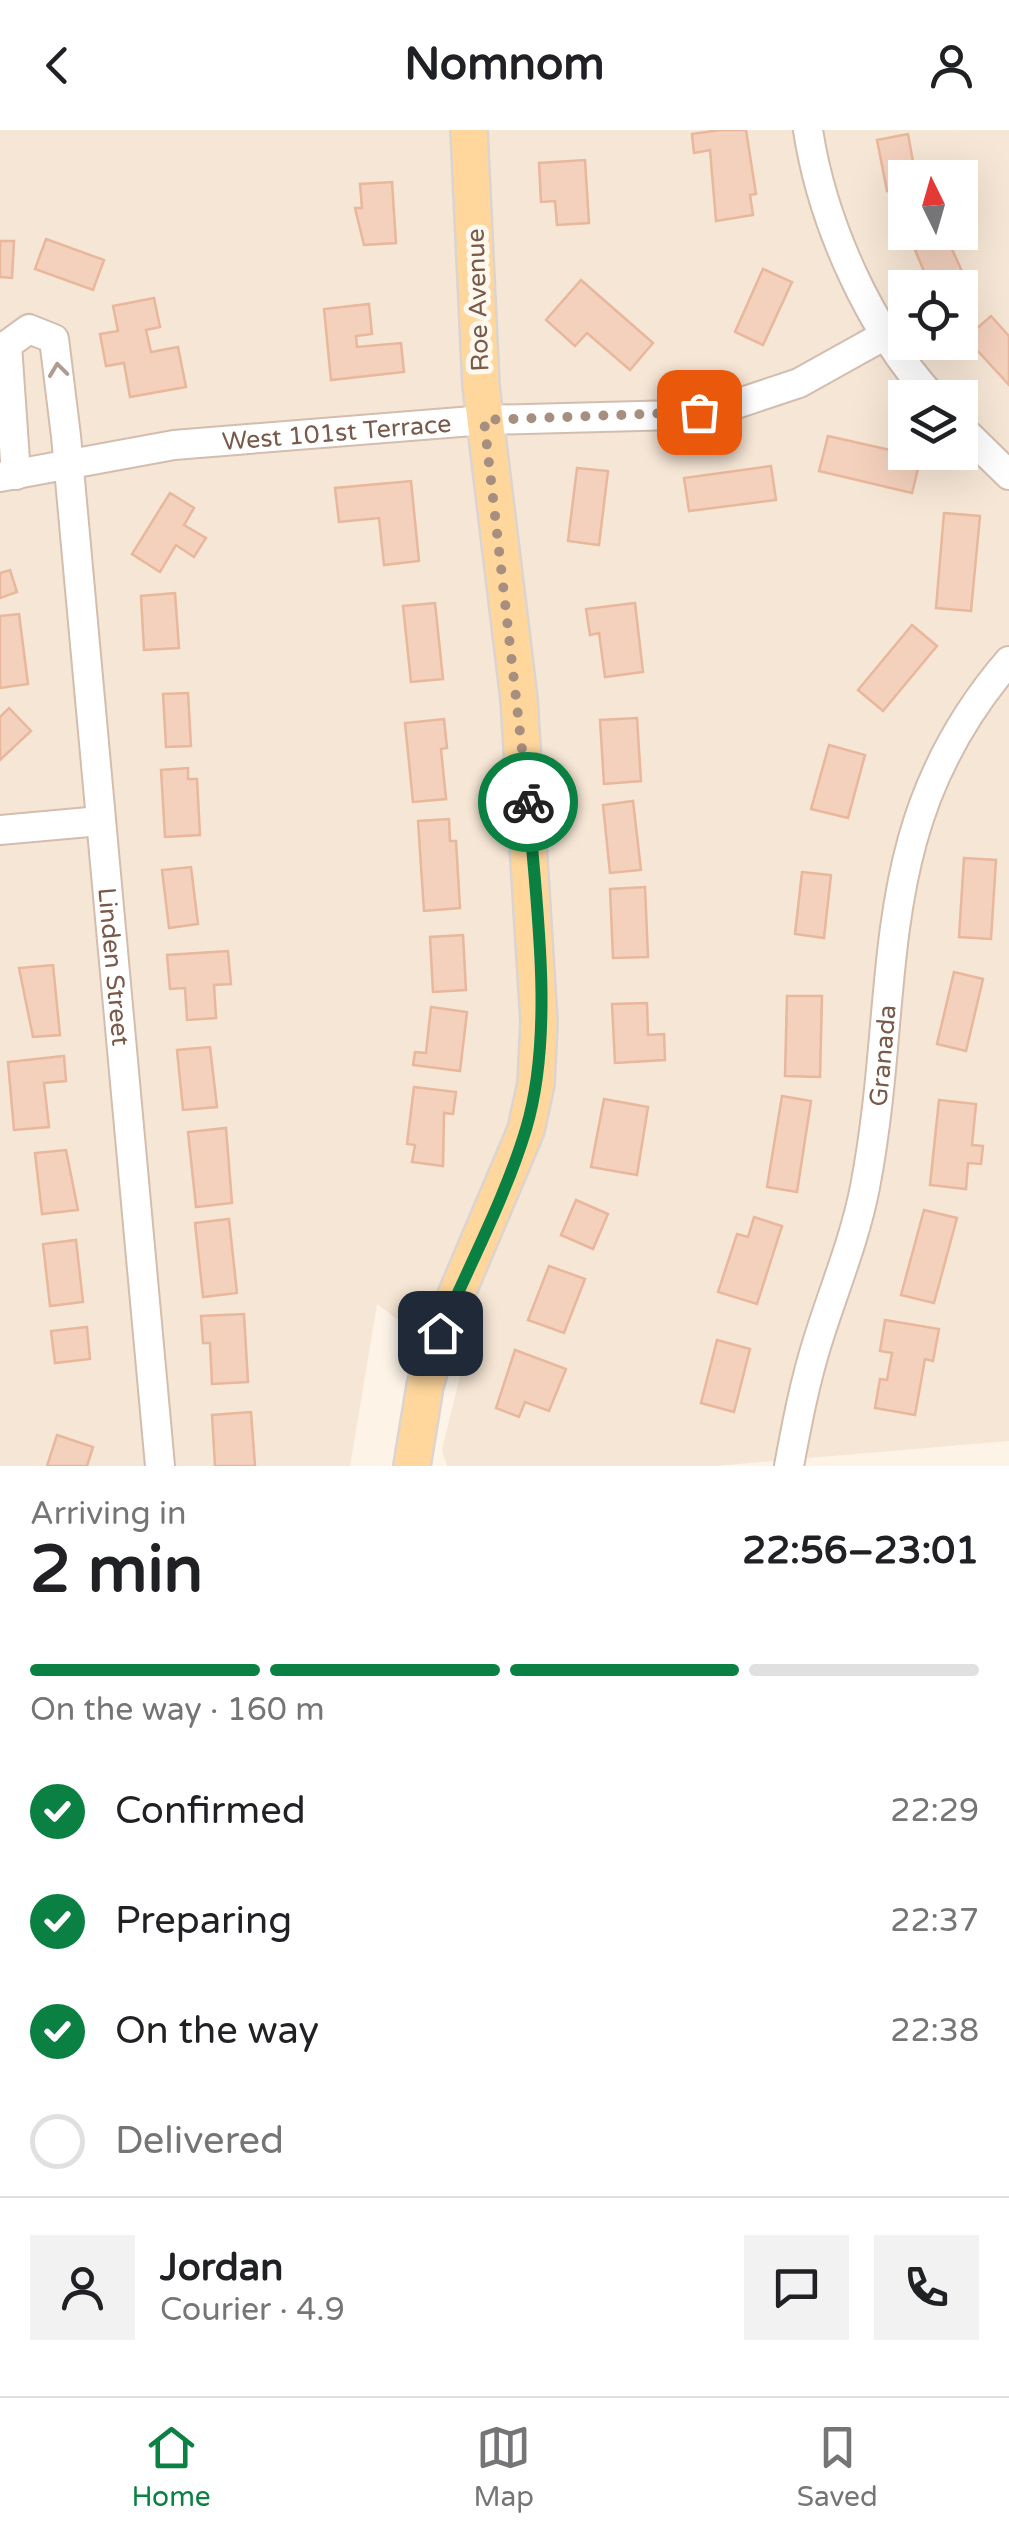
<!DOCTYPE html>
<meta charset="utf-8">
<style>
body{margin:0;font-family:"Varela Round",sans-serif;background:#f2f2f2;color:#202124;height:100vh;display:flex;flex-direction:column;font-size:38px;white-space:nowrap}
*{box-sizing:border-box;margin:0}
p{font-size:32px;color:#757577}
.icon{flex:none;width:55px;height:55px;fill:none;stroke:currentColor;stroke-width:2;stroke-linecap:round;stroke-linejoin:round}
.map{position:relative;height:1336px;overflow:hidden}
.details{display:flex;flex-direction:column;background:#fff;flex:1}
.details>*{flex:none}
.needle{width:65px;rotate:355deg}
.buttons{position:absolute;left:888px;top:30px;display:grid;gap:20px}
.buttons a{display:grid;place-items:center;width:90px;height:90px;border-radius:0px;background:#fff;box-shadow:0 10px 40px #0002;font-size:50px}
.pin{position:absolute;display:grid;place-items:center;width:85px;height:85px;color:#fff;margin:-42px;border-radius:20px;box-shadow:0 5px 15px #0006}
.courier{position:absolute;display:grid;place-items:center;width:100px;height:100px;margin:-50px;border:8px solid #0b8043;border-radius:50%;background:#fff;color:#222;box-shadow:0 2px 12px #0007}
.overview em{font-style:normal;font-weight:700}
.overview div{display:flex;flex-direction:column-reverse}
.overview{display:flex;align-items:center;justify-content:space-between;height:170px;padding:0 30px}
h1{font-size:65px;font-weight:700;line-height:75px}
.bar{display:grid;grid-template-columns:repeat(4,1fr);gap:15px 10px;align-content:center;height:120px;padding:0 30px}
.bar i{height:12px;border-radius:8px;background:#e0e0e0}
.bar .selected{background:#0b8043}
.bar p{grid-column:span 4}
.line{display:flex;align-items:center;gap:25px;padding:0 30px;border-top:2px solid #e0e0e0}
.line div{flex:1}
.round{display:grid;place-items:center;flex:none;width:105px;height:105px;border-radius:0px;background:#f2f2f2}
ol{padding:0 30px;list-style:none}
li{display:flex;align-items:center;gap:30px;height:110px}
li p{margin-inline-start:auto}
li .icon{padding:10px;border-radius:50%;background:#0b8043;color:#fff;stroke-width:4}
li:last-child{color:#757577}
li i{width:55px;height:55px;border:5px solid #e0e0e0;border-radius:50%}
header{display:flex;justify-content:space-between;align-items:center;height:130px;padding:0 30px;background:#fff;font-size:45px;font-weight:700}
.menu{display:flex;justify-content:space-around;align-items:center;height:140px;border-top:2px solid #e0e0e0;background:#fff;font-size:28px;color:#757577}
.menu a{display:grid;justify-items:center;gap:5px}
.menu .selected{color:#0b8043}
.map>svg:first-child{display:block}
</style>
<header><svg class="icon" aria-label="back" viewBox="0 0 24 24"><path d="M15 5l-7 7 7 7"/></svg>Nomnom<svg class="icon" aria-label="person" viewBox="0 0 24 24"><circle cx="12" cy="8" r="4"/><path d="M4 21q1-7 8-7t8 7"/></svg></header>
<div class="map">
<svg width="1009" height="1336" viewBox="0 0 1009 1336">
<rect width="100%" height="100%" fill="#fdf4e7"/>
<path fill="#f6e6d5" fill-rule="evenodd" d="M 0,0 L 1009,0 L 1009,1311 L 715,1336 L 447,1336 L 442,1320 L 462,1238 L 377,1174 L 350,1336 L 0,1336 ZM 905,48 L 960,48 L 960,102 L 905,102 ZM 905,158 L 960,158 L 960,212 L 905,212 ZM 905,268 L 960,268 L 960,322 L 905,322 Z"/>
<g fill="#f4d1bd" stroke="#e8b79c" stroke-width="2.5">
<polygon points="720,0 746,0 756,64 750,65 753,85 716,91 710,20 694,23 692,4"/>
<polygon points="908,4 916,48 905,48 905,58 887,61 877,10"/>
<polygon points="585,30 589,93 557,95 555,71 541,72 539,33"/>
<polygon points="392,52 396,113 364,115 355,78 362,78 360,54"/>
<polygon points="946,106 975,170 960,176 960,158 931,158 915,120"/>
<polygon points="46,109 104,130 93,160 35,139"/>
<polygon points="0,111 14,111 12,148 0,147"/>
<polygon points="763,139 792,152 763,215 735,202"/>
<polygon points="581,150 653,213 630,240 587,203 575,216 546,190"/>
<polygon points="154,168 160,197 146,200 151,222 178,217 186,257 130,267 124,233 106,236 100,204 118,201 113,176"/>
<polygon points="369,174 372,204 356,206 357,217 401,213 404,242 331,250 324,179"/>
<polygon points="991,186 1009,206 1009,255 966,208"/>
<polygon points="828,306 921,327 912,363 819,341"/>
<polygon points="771,336 776,370 689,381 684,348"/>
<polygon points="577,338 608,341 599,415 568,411"/>
<polygon points="411,351 419,431 384,435 379,388 339,392 335,358"/>
<polygon points="170,363 194,378 184,395 206,408 194,427 176,415 160,442 132,424"/>
<polygon points="944,383 980,386 971,481 936,478"/>
<polygon points="10,440 17,462 0,468 0,443"/>
<polygon points="175,463 179,518 144,520 141,466"/>
<polygon points="435,473 443,549 411,552 403,476"/>
<polygon points="635,473 643,542 605,547 599,503 590,505 586,479"/>
<polygon points="19,484 28,554 0,558 0,486"/>
<polygon points="912,495 937,516 883,581 858,560"/>
<polygon points="188,563 191,616 166,617 163,564"/>
<polygon points="9,578 31,601 0,630 0,587"/>
<polygon points="637,588 641,651 604,654 600,590"/>
<polygon points="444,589 447,618 441,619 446,669 413,672 405,593"/>
<polygon points="829,615 865,625 848,688 811,679"/>
<polygon points="188,638 188,649 197,649 200,705 165,707 161,640"/>
<polygon points="633,671 641,740 610,743 603,675"/>
<polygon points="449,689 450,711 456,711 460,778 424,781 418,691"/>
<polygon points="964,728 996,730 991,809 959,807"/>
<polygon points="191,737 198,794 169,798 162,740"/>
<polygon points="802,742 831,745 824,808 795,804"/>
<polygon points="645,757 648,827 613,828 610,759"/>
<polygon points="463,805 466,860 433,862 430,807"/>
<polygon points="228,821 231,854 214,855 216,888 187,890 185,858 170,859 167,825"/>
<polygon points="53,835 60,905 33,907 19,838"/>
<polygon points="954,842 983,849 966,921 937,914"/>
<polygon points="787,866 822,866 820,947 785,946"/>
<polygon points="647,873 648,905 664,904 665,930 615,933 612,874"/>
<polygon points="431,877 467,882 460,941 413,935 415,922 426,923"/>
<polygon points="210,917 217,977 183,980 177,920"/>
<polygon points="64,926 66,951 44,953 49,997 14,1000 8,932"/>
<polygon points="414,957 456,962 453,984 444,983 443,1036 412,1032 415,1015 407,1014"/>
<polygon points="782,966 811,971 797,1062 767,1057"/>
<polygon points="604,969 648,977 637,1045 591,1037"/>
<polygon points="939,970 976,974 972,1015 983,1016 981,1034 968,1033 966,1059 930,1055"/>
<polygon points="226,998 232,1073 196,1077 188,1002"/>
<polygon points="66,1020 78,1080 42,1084 35,1023"/>
<polygon points="576,1070 608,1084 593,1119 561,1105"/>
<polygon points="924,1080 957,1088 934,1173 901,1165"/>
<polygon points="754,1087 782,1096 757,1174 718,1162 737,1104 748,1107"/>
<polygon points="229,1089 237,1163 203,1167 195,1093"/>
<polygon points="76,1110 83,1172 50,1176 43,1114"/>
<polygon points="549,1136 585,1149 564,1203 528,1190"/>
<polygon points="244,1184 248,1252 212,1254 210,1213 203,1213 201,1186"/>
<polygon points="885,1190 939,1199 933,1231 925,1229 915,1285 875,1278 880,1249 887,1250 892,1223 880,1221"/>
<polygon points="87,1197 90,1229 55,1233 51,1201"/>
<polygon points="717,1210 750,1219 734,1282 701,1273"/>
<polygon points="515,1220 566,1239 549,1281 525,1272 519,1287 496,1278"/>
<polygon points="251,1282 255,1336 215,1336 212,1285"/>
<polygon points="57,1305 93,1317 87,1336 47,1336"/>
</g>
<g fill="none" stroke-linecap="round" stroke-linejoin="round">
<g stroke="#d3bdae" stroke-width="32">
<g id="minor">
<path d="M 808,0 C 822,92 869,198 933,268"/>
<polyline points="960,297 1009,345"/>
<path id="s1" d="M 16,345 L 7,215 L 29,199 L 54,209 L 66,306 L 160,1336"/>
<path id="s2" d="M 0,347 L 174,315 L 485,290 L 677,285 L 721,279 L 799,253 L 887,204"/>
<polyline points="0,700 100,691"/>
<path id="s3" d="M 789,1336 C 797,1293 805,1251 818,1210 C 834,1159 855,1109 865,1057 C 903,859 865,698 1009,531"/>
</g>
</g>
<g stroke="#dcd4d0" stroke-width="40">
<polyline id="major" points="412,1336 425,1256 440,1203 526,1000 536,953 539,892 519,569 481,256 469,0"/>
</g>
<use href="#minor" stroke="#fff" stroke-width="28"/>
<use href="#major" stroke="#ffd79d" stroke-width="35"/>
</g>
<defs><path id="oneway-chevron" d="M-2-3.5L2.5 0L-2 3.5" fill="none" stroke-width="1.6" stroke-linecap="round" stroke-linejoin="round" transform="scale(2.5)"/></defs>
<use stroke="#af9b92" href="#oneway-chevron" transform="translate(58 240) rotate(-97)"/>
<g fill="none" stroke-linecap="round" stroke-linejoin="round">
<polyline stroke="#a78f80" stroke-width="10" stroke-dasharray="0 18" points="528,672 484,290 699,282"/>
<path stroke="#0b8043" stroke-width="12" d="M 440,1203 C 468,1138 506,1066 526,999 C 555,902 536,772 528,672"/>
</g>
<g text-anchor="middle" stroke-width="10" stroke-linejoin="round" paint-order="stroke">
<g font-size="25" fill="#795949" stroke="#fff8ee">
<text transform="translate(477 170) rotate(-92)" y="9">Roe Avenue</text>
<text dy="9" stroke="none"><textPath href="#s2" startOffset="340">West 101st Terrace</textPath></text>
<text dy="9" stroke="none"><textPath href="#s1" startOffset="815">Linden Street</textPath></text>
<text dy="9" stroke="none"><textPath href="#s3" startOffset="422">Granada</textPath></text>
</g>
</g>
</svg>
<div class="buttons">
<a><svg class="needle" viewBox="-14 -14 28 28"><path d="M0-13l5 13h-10z" fill="#e53935"/><path d="M0 13l5-13h-10z" fill="#757577"/></svg></a>
<a><svg class="icon" aria-label="locate" viewBox="0 0 24 24"><circle cx="12" cy="12" r="6"/><path d="M12 2v4M12 18v4M2 12h4M18 12h4"/></svg></a>
<a><svg class="icon" aria-label="layers" viewBox="0 0 24 24"><path d="M12 4l9 5-9 5-9-5zM3 14l9 5 9-5"/></svg></a>
</div>
<div class="pin" style="left:699px;top:282px;background:#ea580c"><svg class="icon" aria-label="bag" viewBox="0 0 24 24"><path d="M5 8h14l-1 12H6zM9 8a3 3 0 0 1 6 0"/></svg></div>
<div class="pin" style="left:440px;top:1203px;background:#1f2937"><svg class="icon" aria-label="home" viewBox="0 0 24 24"><path d="M3 11l9-7 9 7M6 9v11h12V9"/></svg></div>
<div class="courier" style="left:528px;top:672px"><svg class="icon" aria-label="bike" viewBox="0 0 24 24"><circle cx="6" cy="16" r="4"/><circle cx="18" cy="16" r="4"/><path d="M6 16l4-8h5l3 8M10 8l3 8H6M13 5h3"/></svg></div>
</div>
<section class="details">
<div class="overview"><div><h1>2 min</h1><p>Arriving in</p></div><em>22:56–23:01</em></div>
<div class="bar"><i class="selected"></i><i class="selected"></i><i class="selected"></i><i></i><p>On the way · 160 m</p></div>
<ol>
<li><svg class="icon" aria-label="check" viewBox="0 0 24 24"><path d="M5 12l5 5 9-10"/></svg>Confirmed<p>22:29</p></li>
<li><svg class="icon" aria-label="check" viewBox="0 0 24 24"><path d="M5 12l5 5 9-10"/></svg>Preparing<p>22:37</p></li>
<li><svg class="icon" aria-label="check" viewBox="0 0 24 24"><path d="M5 12l5 5 9-10"/></svg>On the way<p>22:38</p></li>
<li><i></i>Delivered</li>
</ol>
<div class="line" style="height:180px"><a class="round"><svg class="icon" aria-label="person" viewBox="0 0 24 24"><circle cx="12" cy="8" r="4"/><path d="M4 21q1-7 8-7t8 7"/></svg></a><div><b>Jordan</b><p>Courier · 4.9</p></div><a class="round"><svg class="icon" aria-label="chat" viewBox="0 0 24 24"><path d="M4 5h16v11H9l-5 4z"/></svg></a><a class="round"><svg class="icon" aria-label="phone" viewBox="0 0 24 24"><path d="M5 4h4l2 5-3 2q2 4 5 5l2-3 5 2v4C11 20 4 13 5 4z"/></svg></a></div>
</section>
<nav class="menu">
<a class="selected"><svg class="icon" aria-label="home" viewBox="0 0 24 24"><path d="M3 11l9-7 9 7M6 9v11h12V9"/></svg>Home</a>
<a><svg class="icon" aria-label="map" viewBox="0 0 24 24"><path d="M3 6l6-2 6 2 6-2v14l-6 2-6-2-6 2zM9 4v14M15 6v14"/></svg>Map</a>
<a><svg class="icon" aria-label="saved" viewBox="0 0 24 24"><path d="M7 4h10v16l-5-4-5 4z"/></svg>Saved</a>
</nav>
